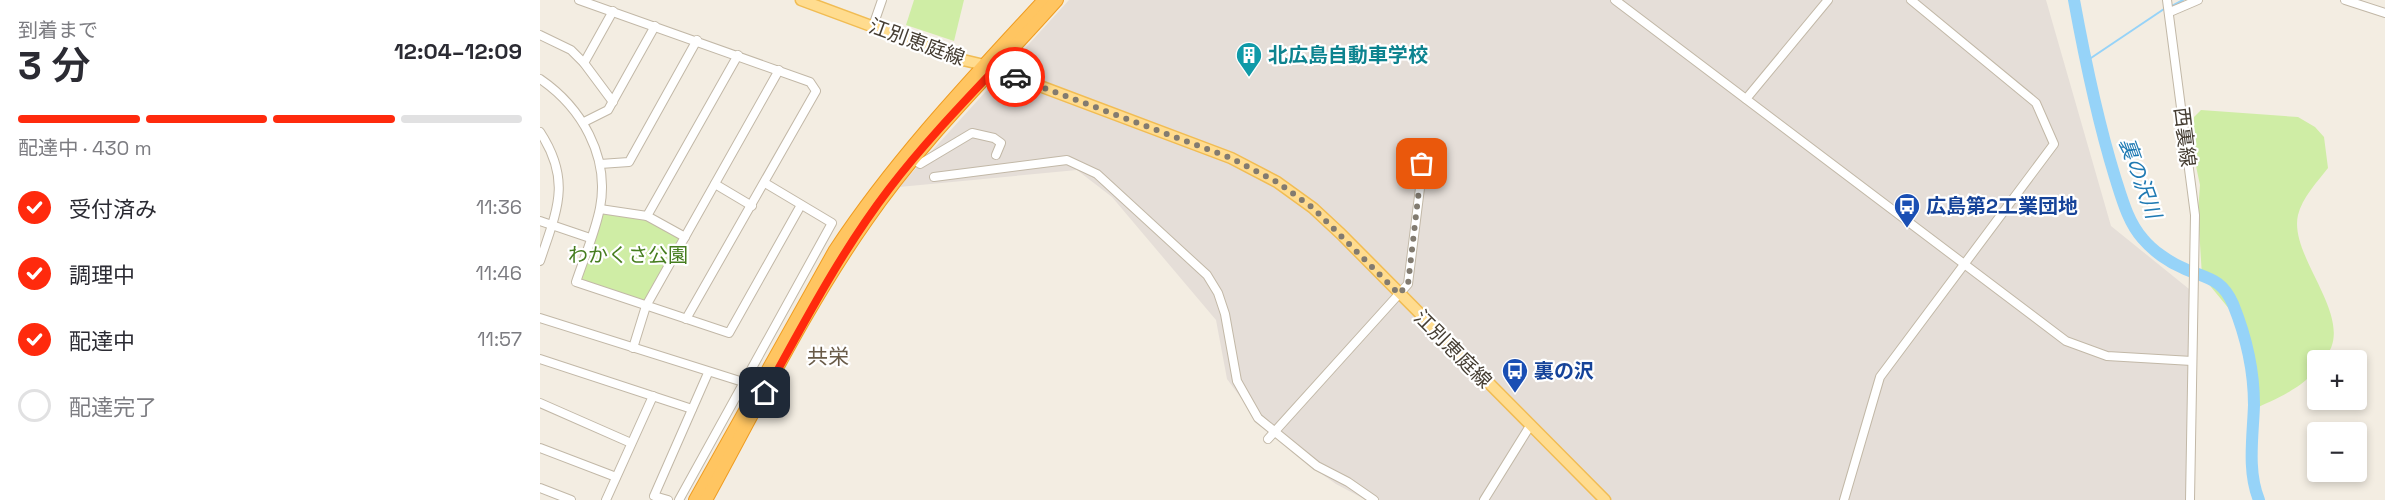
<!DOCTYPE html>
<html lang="ja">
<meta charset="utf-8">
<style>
body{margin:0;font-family:"Space Grotesk","Noto Sans JP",sans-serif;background:#f7f7f7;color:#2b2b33;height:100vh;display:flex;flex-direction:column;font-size:22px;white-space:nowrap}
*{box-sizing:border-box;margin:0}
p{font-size:20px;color:#7c7c81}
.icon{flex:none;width:33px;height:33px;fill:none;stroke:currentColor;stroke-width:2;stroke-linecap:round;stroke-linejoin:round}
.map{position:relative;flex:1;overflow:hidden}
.side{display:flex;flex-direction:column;background:#fff;width:540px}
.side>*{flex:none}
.buttons{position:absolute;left:1767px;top:350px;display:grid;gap:12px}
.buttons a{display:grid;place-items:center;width:60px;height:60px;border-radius:6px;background:#fff;box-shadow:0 3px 9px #0003;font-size:30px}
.pin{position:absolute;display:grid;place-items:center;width:51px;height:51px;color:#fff;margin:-26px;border-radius:12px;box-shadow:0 3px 9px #0006}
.courier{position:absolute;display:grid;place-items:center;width:60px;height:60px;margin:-30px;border:4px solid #ff2a0d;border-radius:50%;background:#fff;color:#222;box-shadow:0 2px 8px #0007}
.overview em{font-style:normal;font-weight:600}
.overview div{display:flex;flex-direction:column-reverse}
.overview{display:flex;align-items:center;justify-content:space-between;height:102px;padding:0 18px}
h1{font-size:39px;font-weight:600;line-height:45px}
.bar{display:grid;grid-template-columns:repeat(4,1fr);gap:9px 6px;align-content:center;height:72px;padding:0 18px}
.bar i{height:8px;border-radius:4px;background:#e1e1e2}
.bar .current{background:#ff2a0d}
.bar p{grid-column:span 4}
ol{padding:0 18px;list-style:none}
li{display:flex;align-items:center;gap:18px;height:66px}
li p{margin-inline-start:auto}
li .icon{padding:6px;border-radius:50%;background:#ff2a0d;color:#fff;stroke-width:4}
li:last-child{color:#7c7c81}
li i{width:33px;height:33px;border:3px solid #e1e1e2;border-radius:50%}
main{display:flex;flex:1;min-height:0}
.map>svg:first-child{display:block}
</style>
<main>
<section class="side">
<div class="overview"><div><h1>3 分</h1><p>到着まで</p></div><em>12:04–12:09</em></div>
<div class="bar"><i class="current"></i><i class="current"></i><i class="current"></i><i></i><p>配達中 · 430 m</p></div>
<ol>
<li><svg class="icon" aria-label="check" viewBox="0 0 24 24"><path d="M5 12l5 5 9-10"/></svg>受付済み<p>11:36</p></li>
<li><svg class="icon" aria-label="check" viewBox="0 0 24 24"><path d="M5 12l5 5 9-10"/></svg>調理中<p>11:46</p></li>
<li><svg class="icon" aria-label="check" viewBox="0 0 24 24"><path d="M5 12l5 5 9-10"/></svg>配達中<p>11:57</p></li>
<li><i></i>配達完了</li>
</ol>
</section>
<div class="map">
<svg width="1845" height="500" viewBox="0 0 1845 500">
<rect width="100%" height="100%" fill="#f3ede2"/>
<polygon fill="#e5ded8" points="529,0 1506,0 1571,226 1654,293 1649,500 826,500 796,484 766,463 718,421 687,379 676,320 572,197 537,170 359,187"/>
<g fill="#cfeda5">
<polygon points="374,0 424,0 414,41 366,25"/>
<path d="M 1661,110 L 1758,117 L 1775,127 L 1784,137 L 1788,168 C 1778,181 1762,198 1758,215 C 1749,254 1807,309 1791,348 C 1789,352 1785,357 1783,360 L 1778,360 C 1777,382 1734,400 1716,408 L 1706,346 L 1690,310 L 1662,276 L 1658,212 L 1660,185 L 1649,133 L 1654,117 Z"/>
<polygon points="60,209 107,216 145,237 106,306 36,282"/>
</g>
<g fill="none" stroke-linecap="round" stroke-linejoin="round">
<g stroke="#96d3f8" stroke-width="2">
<polyline points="1630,7 1643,0"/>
<polyline points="1545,62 1624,9"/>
</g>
<path stroke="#96d3f8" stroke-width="12" d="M 1534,0 C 1545,60 1557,119 1575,177 C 1582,199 1588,222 1603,239 C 1613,251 1629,262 1643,268 C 1666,279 1681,277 1693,304 C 1706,336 1714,370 1714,405 C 1713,436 1707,471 1719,500"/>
<g stroke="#c2b8a7" stroke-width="10">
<g id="minor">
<polyline points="39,0 270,82 276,91 146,319"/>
<polyline points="1075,0 1526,341 1567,356 1652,361"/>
<polyline points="1627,0 1655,215 1650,500"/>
<polyline points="1805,0 1845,13"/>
<polyline points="1630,12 1658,0"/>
<polyline points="333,26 342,0"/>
<polyline points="0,35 31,50 44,63 73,102"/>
<polyline points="44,63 73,11"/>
<path d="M 0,79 C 41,107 70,156 60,208 C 55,233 44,258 36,282 L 189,333 L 261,205"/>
<polyline points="1206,99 1288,0"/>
<polyline points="44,122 68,110 115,26"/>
<path d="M 0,132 C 32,181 17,210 0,261"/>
<polyline points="373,159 380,164 432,133 454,138 461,143 456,155"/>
<polyline points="60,164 89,162 157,40"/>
<polyline points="394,177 527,160 557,174 667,275 678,293 685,314 697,381 718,418 777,466 808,482 834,500"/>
<polyline points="175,184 212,206"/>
<polyline points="60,209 107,216 145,237"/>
<polyline points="107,216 198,55"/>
<polyline points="0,221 50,238"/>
<polyline points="0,318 203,382 222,391"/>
<polyline points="93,348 106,306 239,70"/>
<polyline points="0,359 152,409"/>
<polyline points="0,403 91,443"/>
<polyline points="728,439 868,284 883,164"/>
<polyline points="0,448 76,477"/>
<polyline points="0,488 31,500"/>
<polyline points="66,500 113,396"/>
<polyline points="128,500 114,496 168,373"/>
<polyline points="139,500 292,223 225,183"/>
<polyline points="944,500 990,426"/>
<polyline points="1304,500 1340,377 1514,144 1496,103 1371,0"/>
</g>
</g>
<g stroke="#f1bc53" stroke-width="13">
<polyline id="major" points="261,0 423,60 444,65 691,158 737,182 773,208 801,234 1065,500"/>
</g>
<g stroke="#ef9c21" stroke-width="14">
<g id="highway">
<path d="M 155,500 L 295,250 C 355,159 430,80 504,0"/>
<path d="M 166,500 C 218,406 265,308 327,220 C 382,140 453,72 517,0"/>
</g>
</g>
<use href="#minor" stroke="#fff" stroke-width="8"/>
<use href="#major" stroke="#ffdc8f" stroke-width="10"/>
<use href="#highway" stroke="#ffc561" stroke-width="12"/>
</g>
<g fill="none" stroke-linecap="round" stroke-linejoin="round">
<polyline stroke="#827b70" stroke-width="6" stroke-dasharray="0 10.8" points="475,77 691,158 737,182 773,208 859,294 868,284 882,164"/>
<path stroke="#ff2a0d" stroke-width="8" d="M 225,393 C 264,323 300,253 349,189 C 381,147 418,108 455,69 L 475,77"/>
</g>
<defs>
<g id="building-pin" transform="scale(1.35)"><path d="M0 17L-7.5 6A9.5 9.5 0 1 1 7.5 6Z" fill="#0f9aa8" stroke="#fff"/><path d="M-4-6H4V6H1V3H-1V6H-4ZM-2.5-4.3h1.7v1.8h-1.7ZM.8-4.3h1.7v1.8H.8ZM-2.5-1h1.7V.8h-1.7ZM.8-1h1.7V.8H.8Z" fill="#fff"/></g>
<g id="bus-pin" transform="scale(1.35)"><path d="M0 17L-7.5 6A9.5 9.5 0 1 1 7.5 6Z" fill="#1a4fb4" stroke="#fff"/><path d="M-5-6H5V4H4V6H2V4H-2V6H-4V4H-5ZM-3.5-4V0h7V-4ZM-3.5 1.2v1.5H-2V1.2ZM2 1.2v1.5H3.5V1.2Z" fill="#fff"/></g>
</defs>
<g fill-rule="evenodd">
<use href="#building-pin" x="709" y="55"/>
<use href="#bus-pin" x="1367" y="206"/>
<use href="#bus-pin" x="975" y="371"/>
</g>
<g text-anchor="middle" stroke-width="4.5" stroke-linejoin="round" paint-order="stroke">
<g font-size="20" fill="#453d32" stroke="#fff">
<text transform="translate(377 42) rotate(20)" y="7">江別恵庭線</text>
<text transform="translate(1645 137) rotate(83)" y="7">西裏線</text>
<text transform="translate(913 349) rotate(45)" y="7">江別恵庭線</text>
</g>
<g font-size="20" font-weight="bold" fill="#0d838f" stroke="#fff" text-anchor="start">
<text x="728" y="62">北広島自動車学校</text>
</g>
<g font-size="20" font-weight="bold" fill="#164399" stroke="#fff" text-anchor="start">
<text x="1386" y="213">広島第2工業団地</text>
<text x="994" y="378">裏の沢</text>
</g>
<g font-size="20" fill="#467d1f" stroke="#fff">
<text x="88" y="262">わかくさ公園</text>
</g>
<g font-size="21" font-style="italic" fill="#1f7ab3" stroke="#fff">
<text transform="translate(1600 178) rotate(70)" y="7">裏の沢川</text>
</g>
<g font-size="21" fill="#695b48" stroke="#fff">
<text x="288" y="364">共栄</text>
</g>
</g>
</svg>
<div class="buttons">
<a>+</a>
<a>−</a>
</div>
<div class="pin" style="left:882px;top:164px;background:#ea580c"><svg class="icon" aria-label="bag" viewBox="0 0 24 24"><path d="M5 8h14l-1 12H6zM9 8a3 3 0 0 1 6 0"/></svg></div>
<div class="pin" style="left:225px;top:393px;background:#1f2937"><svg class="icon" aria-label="home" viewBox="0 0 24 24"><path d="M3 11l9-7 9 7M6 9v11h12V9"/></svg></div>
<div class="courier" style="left:475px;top:77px"><svg class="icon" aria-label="car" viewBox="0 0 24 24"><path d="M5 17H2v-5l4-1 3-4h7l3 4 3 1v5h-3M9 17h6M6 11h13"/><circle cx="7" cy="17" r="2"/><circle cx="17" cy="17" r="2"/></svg></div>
</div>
</main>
